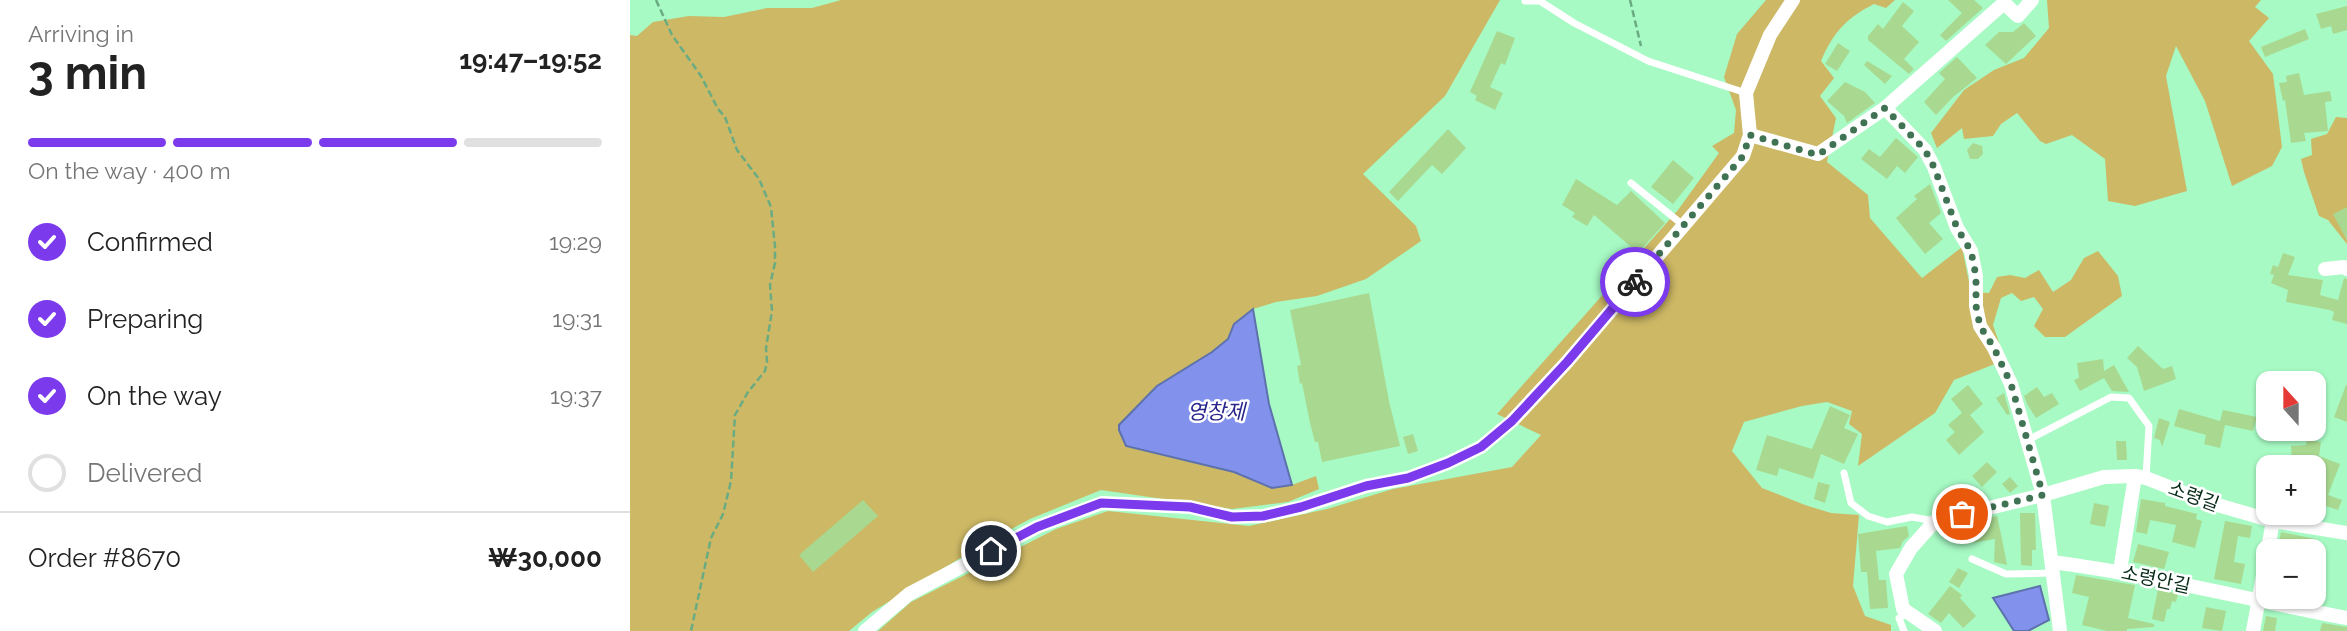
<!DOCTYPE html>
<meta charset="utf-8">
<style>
body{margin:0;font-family:Raleway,"Noto Sans KR",sans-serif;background:#f2f2f2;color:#222;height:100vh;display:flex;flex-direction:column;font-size:26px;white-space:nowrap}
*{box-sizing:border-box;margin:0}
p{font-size:23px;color:#767676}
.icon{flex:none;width:38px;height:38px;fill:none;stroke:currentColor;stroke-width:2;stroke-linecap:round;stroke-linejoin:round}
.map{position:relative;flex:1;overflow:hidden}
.panel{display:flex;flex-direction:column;background:#fff;width:630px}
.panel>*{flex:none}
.needle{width:46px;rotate:339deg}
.fabs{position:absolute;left:1626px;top:371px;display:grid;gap:14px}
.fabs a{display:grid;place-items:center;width:70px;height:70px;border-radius:14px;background:#fff;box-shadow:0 2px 5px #0004;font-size:35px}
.pin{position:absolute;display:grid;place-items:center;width:60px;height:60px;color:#fff;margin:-30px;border:4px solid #fff;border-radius:50%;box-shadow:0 2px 7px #0007}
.courier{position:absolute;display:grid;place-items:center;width:70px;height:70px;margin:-35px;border:5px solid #7c3aed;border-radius:50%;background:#fff;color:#222;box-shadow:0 2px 9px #0007}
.summary em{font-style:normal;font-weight:700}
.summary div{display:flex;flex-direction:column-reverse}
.summary{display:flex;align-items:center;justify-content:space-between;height:119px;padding:0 28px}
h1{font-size:46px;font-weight:700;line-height:52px}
.bar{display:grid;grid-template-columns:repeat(4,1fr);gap:10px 7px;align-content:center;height:84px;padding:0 28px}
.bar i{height:9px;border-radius:5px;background:#e0e0e0}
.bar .on{background:#7c3aed}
.bar p{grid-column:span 4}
.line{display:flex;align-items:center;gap:18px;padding:0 28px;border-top:2px solid #e0e0e0}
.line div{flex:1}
ol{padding:0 28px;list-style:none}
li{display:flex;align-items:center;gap:21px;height:77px}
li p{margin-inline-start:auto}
li .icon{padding:7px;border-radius:50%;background:#7c3aed;color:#fff;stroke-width:4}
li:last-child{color:#767676}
li i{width:38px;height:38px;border:4px solid #e0e0e0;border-radius:50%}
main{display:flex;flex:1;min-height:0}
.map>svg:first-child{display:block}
</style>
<main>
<section class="panel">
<div class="summary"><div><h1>3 min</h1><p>Arriving in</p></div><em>19:47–19:52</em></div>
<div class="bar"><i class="on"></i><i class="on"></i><i class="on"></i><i></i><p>On the way · 400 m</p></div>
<ol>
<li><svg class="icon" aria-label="check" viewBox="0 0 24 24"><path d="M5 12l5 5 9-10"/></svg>Confirmed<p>19:29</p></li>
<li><svg class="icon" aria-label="check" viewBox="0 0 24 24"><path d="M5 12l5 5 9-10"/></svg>Preparing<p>19:31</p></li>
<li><svg class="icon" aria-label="check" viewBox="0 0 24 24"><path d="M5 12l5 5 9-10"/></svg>On the way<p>19:37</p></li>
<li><i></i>Delivered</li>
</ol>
<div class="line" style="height:91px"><div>Order #8670</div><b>₩30,000</b></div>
</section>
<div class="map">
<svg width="1717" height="631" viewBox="0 0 1717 631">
<rect width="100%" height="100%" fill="#a7fac4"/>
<g fill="#cdb865">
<polygon points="211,0 870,0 815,96 733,174 786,226 791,241 736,279 687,296 646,302 623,309 604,324 598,339 582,352 527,386 489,425 496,446 604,472 642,488 662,485 686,476 689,489 658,502 602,509 471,490 400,519 355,543 242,612 219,631 0,631 0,35 7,36 23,22 59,16 94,17 137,8 182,8"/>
<path d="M 1136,0 L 1265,0 L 1256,8 L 1244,4 C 1216,18 1203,33 1191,61 L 1204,78 L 1190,96 L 1206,118 L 1197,162 L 1238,195 L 1240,218 L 1292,278 L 1332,247 L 1341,292 L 1359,293 L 1367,277 L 1380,275 L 1395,278 L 1409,270 L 1423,292 L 1441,280 L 1454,258 L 1468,251 L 1488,276 L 1492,296 L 1435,337 L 1415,337 L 1404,326 L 1413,309 L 1404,297 L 1391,301 L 1382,293 L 1371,298 L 1363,325 L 1375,360 L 1324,380 L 1305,413 L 1228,466 L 1232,434 L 1219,424 L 1222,411 L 1197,402 L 1172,406 L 1114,422 L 1102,451 L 1132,488 L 1175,505 L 1201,513 L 1229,515 L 1223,586 L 1235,616 L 1261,625 L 1261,631 L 248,631 L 281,602 L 426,529 L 478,511 L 619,526 L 697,509 L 763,489 L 882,467 L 911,435 L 867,414 L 1048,210 L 1089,153 L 1082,146 L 1104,133 L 1106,110 L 1094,77 L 1107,34 Z"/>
<polygon points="1417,0 1631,0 1625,7 1639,18 1619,41 1643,74 1652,147 1642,166 1602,186 1575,101 1546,46 1536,76 1557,191 1505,206 1478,201 1475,159 1442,135 1416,144 1410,141 1387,113 1371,124 1363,136 1334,139 1332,128 1307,148 1301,133 1334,90 1364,70 1394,58 1419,28"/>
<polygon points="1706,117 1717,118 1717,244 1698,220 1689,216 1674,172 1671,159 1682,155 1681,139 1697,134"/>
</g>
<g fill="#8291ec" stroke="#5d72ac" stroke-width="2">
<polygon points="623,309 639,404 662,485 642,488 604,472 496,446 489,430 489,425 527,386 582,352 598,339 604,324"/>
<polygon points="1410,586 1419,620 1398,631 1384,631 1363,598"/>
</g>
<g fill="#a9d990">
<polygon points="1318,0 1344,0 1353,8 1316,41 1310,35 1332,13"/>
<polygon points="1273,2 1284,11 1272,26 1289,42 1274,59 1284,69 1279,74 1238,40 1238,36 1248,24 1253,29"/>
<polygon points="1717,6 1717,30 1703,34 1701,26 1691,29 1686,14"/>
<polygon points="1394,23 1406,36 1376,64 1355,45 1369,32 1383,32"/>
<polygon points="1675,29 1679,39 1635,57 1631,47"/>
<polygon points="867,31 885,38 875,65 871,63 860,87 873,93 865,110 845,100 847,96 840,92"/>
<polygon points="1208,43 1220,51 1207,71 1195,64"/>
<polygon points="1327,57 1347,78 1323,97 1306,115 1294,102 1315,79 1309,73"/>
<polygon points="1237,61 1262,76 1255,84 1234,65"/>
<polygon points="1669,73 1674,95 1700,91 1702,101 1695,102 1698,131 1674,133 1676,141 1661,143 1655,100 1653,101 1649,83 1657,82 1656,76"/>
<polygon points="1215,82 1235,92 1245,103 1217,123 1214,116 1197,101"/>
<polygon points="818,129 836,148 812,174 802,165 768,201 759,192"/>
<polygon points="1266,138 1288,157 1275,173 1267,166 1257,179 1231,159 1239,149 1250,157"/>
<polygon points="1343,143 1352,146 1353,154 1348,159 1340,159 1337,150"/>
<polygon points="1043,160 1064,178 1043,204 1021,187"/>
<polygon points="946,179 987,205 1001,191 1035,223 1008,253 964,215 957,226 942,217 945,213 932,205"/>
<polygon points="1300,184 1311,213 1299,223 1313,239 1295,254 1266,218 1287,199 1284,196"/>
<polygon points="1717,207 1717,241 1703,214"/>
<polygon points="1653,253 1665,257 1658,275 1693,280 1690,295 1708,300 1714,278 1717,279 1717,324 1702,320 1704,312 1700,310 1656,302 1658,290 1641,283 1644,275 1640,274 1643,265 1648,267"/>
<polygon points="739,293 759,401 770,446 692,462 688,442 685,442 680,423 672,383 670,384 667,366 671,365 660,310"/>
<polygon points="1508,346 1533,369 1542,366 1546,379 1514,391 1507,367 1497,358"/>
<polygon points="1473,359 1474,371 1484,365 1499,392 1482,391 1474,378 1450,391 1444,380 1449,378 1447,363"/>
<polygon points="1338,385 1353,404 1340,415 1354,432 1329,455 1316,440 1325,432 1318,425 1332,413 1321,399"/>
<polygon points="1716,385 1717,385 1717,422 1704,417"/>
<polygon points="1407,387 1414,397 1422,393 1429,404 1406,418 1397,404 1394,396"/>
<polygon points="1374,393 1380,414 1377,415 1366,398"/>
<polygon points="1200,406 1220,415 1214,428 1228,434 1214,464 1191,454 1183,479 1149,468 1147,476 1126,470 1137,435 1182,449"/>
<polygon points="1549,409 1590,421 1593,410 1627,417 1623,431 1595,425 1590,448 1574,444 1576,435 1544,426"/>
<polygon points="1529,418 1540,422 1532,447 1530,440 1524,438"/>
<polygon points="783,434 788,451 778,454 773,437"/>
<polygon points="1677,440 1691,442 1689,456 1710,464 1698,495 1712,500 1708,510 1684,502 1692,475 1684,472 1684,467 1662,467 1661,446 1676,445"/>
<polygon points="1486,441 1496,441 1497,460 1487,460"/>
<polygon points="1357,462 1367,472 1352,487 1342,476"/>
<polygon points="1380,477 1388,486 1380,493 1372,484"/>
<polygon points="1188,482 1200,485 1195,503 1184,499"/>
<polygon points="1511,499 1535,503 1535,506 1567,514 1566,519 1572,521 1565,548 1542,542 1546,525 1520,520 1517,534 1506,532"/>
<polygon points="233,500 248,516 183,572 169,555"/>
<polygon points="1464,503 1479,506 1475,527 1460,524"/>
<polygon points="1390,513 1405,513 1406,550 1402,550 1402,566 1391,565"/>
<polygon points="1367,516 1372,539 1377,565 1364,562 1365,539 1342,543 1342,540 1329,541 1327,526"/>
<polygon points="1595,521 1622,526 1620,538 1608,536 1604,562 1615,564 1611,584 1584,579"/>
<polygon points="1277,526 1279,536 1273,541 1270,548 1246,551 1249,580 1256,580 1258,608 1240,609 1237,572 1231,572 1228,534"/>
<polygon points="1651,532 1686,539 1683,551 1647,551"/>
<polygon points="1508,544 1539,552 1534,569 1503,562"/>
<polygon points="1328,568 1338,573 1329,588 1319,582"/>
<polygon points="1446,575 1505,585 1498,618 1524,624 1524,627 1497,629 1497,631 1477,631 1452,625 1459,597 1442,593"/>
<polygon points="1320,586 1332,595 1330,598 1346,616 1333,628 1319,613 1311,623 1298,614"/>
<polygon points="1528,589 1548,594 1546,602 1542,601 1540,609 1537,609 1534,622 1522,619"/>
<polygon points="1576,607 1596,611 1592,631 1572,628"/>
<polygon points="1636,616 1647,618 1645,631 1633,631"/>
<polygon points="1692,623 1717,627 1717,631 1690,631"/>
</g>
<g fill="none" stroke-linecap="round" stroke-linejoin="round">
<g stroke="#6aab82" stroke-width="2.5" stroke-dasharray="7 3.5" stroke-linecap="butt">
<polyline points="26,0 42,35 71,76 88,109 95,117 107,150 129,179 141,207 145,247 145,263 140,285 142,311 136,348 137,362 135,371 118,392 105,415 101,481 93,514 81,538 61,631"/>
<polyline points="1000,0 1011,46"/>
</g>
<g stroke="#fff" stroke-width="7">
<polyline points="895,1 910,1 944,23 1018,61 1116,93"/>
<polyline points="1001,183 1053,225"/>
<polyline points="1398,440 1481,397 1499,398 1519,426 1516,477"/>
<polyline points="1214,473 1221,503 1238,516 1257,522 1282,517 1304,521"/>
<polyline points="1342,559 1376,574 1423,573"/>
<polyline points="1274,631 1269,618 1277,613"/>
</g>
<g stroke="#fff" stroke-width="14">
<polyline points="1402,0 1388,16 1374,3 1255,108 1295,150 1304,167 1327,228 1341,251 1346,276 1346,306 1350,326 1364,348 1381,384 1413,495 1430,631"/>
<polyline points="1120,135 1188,154 1255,108"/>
<polyline points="1695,269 1714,267 1717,269"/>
<path d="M 1422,562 C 1522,575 1619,600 1717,618"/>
<polyline points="1490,571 1505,476"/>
<polyline points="235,631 279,594 407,527 472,503 560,507 602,517 633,516 672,507 736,486 778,478 818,463 851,447 882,421 937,362 1113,156 1120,135 1116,93 1140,35 1163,0"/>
<polyline points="1305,631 1273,609 1266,574 1281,548 1305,521 1413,495 1474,477 1505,476 1516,478 1577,502 1643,521 1717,533"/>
<polyline points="1623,631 1643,521"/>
</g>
</g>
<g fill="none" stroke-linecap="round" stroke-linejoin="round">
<polyline stroke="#3f7354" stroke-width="7" stroke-dasharray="0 12.6" points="1005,282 1113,156 1120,135 1188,155 1255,108 1295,150 1304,167 1327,228 1341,251 1346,276 1346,306 1350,326 1364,348 1381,384 1413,495 1332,514"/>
<polyline stroke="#7c3aed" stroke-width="9" points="361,551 407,527 471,503 560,507 602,517 633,516 671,507 736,486 778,478 818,463 851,447 882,421 937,362 1005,282"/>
</g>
<g text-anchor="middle" stroke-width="5" stroke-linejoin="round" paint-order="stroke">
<g font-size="19" fill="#072a17" stroke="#fff">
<text transform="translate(1564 496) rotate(20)" y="7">소령길</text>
<text transform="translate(1526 579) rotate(12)" y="7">소령안길</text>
</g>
<g font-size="21" font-style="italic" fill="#29258d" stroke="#fff">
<text x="586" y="419">영창제</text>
</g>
</g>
</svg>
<div class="fabs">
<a><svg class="needle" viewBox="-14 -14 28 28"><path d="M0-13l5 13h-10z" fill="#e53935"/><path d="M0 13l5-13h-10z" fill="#767676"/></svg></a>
<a>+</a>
<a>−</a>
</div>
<div class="pin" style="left:1332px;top:514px;background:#ea580c"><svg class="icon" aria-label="bag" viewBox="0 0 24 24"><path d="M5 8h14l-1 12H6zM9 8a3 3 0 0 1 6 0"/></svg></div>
<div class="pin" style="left:361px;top:551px;background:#1f2937"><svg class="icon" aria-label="home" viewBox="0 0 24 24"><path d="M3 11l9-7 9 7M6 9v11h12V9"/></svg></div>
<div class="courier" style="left:1005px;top:282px"><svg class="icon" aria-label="bike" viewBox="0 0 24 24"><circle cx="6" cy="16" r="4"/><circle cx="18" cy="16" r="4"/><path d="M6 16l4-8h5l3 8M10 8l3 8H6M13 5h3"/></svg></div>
</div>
</main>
